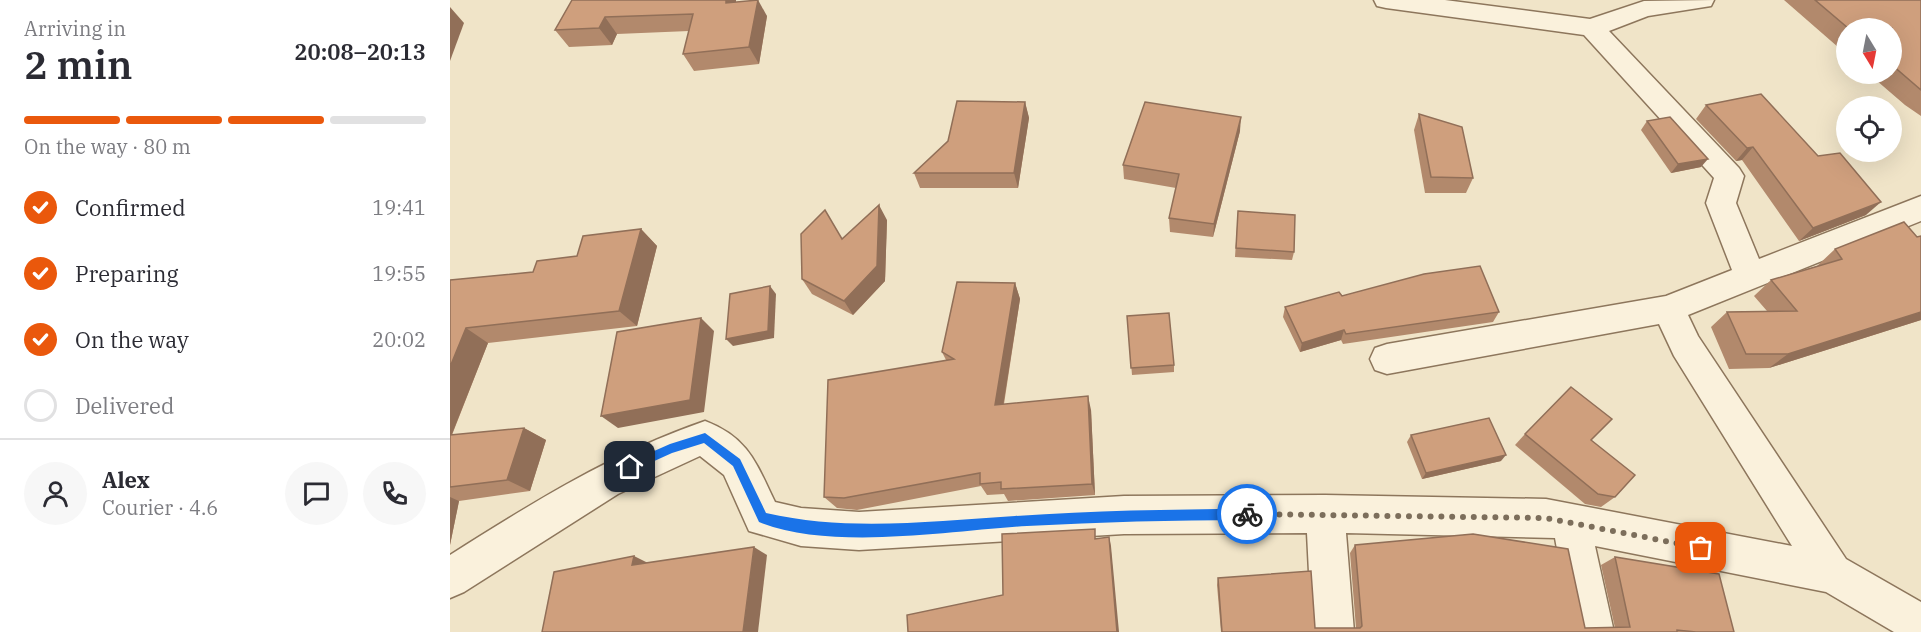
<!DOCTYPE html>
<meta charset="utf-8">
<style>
body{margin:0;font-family:"IBM Plex Serif",serif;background:#f7f7f7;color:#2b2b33;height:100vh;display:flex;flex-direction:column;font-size:22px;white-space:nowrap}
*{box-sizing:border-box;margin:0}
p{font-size:20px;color:#7c7c81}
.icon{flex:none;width:33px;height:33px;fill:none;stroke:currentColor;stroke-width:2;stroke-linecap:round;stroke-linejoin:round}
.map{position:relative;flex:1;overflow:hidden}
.side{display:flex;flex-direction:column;background:#fff;width:450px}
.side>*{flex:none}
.needle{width:39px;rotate:170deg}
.controls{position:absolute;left:1386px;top:18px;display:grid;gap:12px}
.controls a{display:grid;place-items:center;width:66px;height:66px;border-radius:50%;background:#fff;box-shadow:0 6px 24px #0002;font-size:30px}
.pin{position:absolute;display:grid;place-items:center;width:51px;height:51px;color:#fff;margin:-26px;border-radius:12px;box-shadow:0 3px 9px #0006}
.courier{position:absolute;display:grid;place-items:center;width:60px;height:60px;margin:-30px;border:4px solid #1a73e8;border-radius:50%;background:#fff;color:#222;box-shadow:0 2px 8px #0007}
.headline em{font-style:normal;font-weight:600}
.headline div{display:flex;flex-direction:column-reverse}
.headline{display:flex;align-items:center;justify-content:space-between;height:102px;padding:0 24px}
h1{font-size:39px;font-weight:600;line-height:45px}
.bar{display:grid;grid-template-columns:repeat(4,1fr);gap:9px 6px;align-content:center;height:72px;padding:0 24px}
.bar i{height:8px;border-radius:4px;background:#e1e1e2}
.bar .active{background:#ea580c}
.bar p{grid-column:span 4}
.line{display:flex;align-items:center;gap:15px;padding:0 24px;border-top:2px solid #e1e1e2}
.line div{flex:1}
.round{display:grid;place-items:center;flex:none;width:63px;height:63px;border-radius:32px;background:#f7f7f7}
ol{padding:0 24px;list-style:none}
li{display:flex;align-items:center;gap:18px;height:66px}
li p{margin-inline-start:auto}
li .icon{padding:6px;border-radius:50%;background:#ea580c;color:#fff;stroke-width:4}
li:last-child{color:#7c7c81}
li i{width:33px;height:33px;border:3px solid #e1e1e2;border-radius:50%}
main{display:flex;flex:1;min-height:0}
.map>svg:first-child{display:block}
</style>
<main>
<section class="side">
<div class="headline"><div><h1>2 min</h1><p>Arriving in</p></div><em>20:08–20:13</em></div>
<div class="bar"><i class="active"></i><i class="active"></i><i class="active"></i><i></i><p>On the way · 80 m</p></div>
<ol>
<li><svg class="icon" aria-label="check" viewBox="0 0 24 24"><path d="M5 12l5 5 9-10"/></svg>Confirmed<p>19:41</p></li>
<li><svg class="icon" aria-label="check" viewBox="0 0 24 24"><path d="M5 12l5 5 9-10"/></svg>Preparing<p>19:55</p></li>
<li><svg class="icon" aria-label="check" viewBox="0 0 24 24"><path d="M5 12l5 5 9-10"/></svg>On the way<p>20:02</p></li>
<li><i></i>Delivered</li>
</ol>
<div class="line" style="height:108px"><a class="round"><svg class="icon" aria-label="person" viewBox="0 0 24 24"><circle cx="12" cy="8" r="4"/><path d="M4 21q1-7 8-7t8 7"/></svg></a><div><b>Alex</b><p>Courier · 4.6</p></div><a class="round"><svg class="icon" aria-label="chat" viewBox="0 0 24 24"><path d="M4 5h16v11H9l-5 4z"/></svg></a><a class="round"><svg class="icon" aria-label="phone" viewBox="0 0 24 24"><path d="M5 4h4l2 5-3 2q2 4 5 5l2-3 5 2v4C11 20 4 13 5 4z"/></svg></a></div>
</section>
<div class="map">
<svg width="1471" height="632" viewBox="0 0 1471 632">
<rect width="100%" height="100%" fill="#f0e4c8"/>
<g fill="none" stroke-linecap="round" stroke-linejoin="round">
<g stroke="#8d765c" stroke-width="3">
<path id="street" d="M 924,0 L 995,0 L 1140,19 L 1194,1 L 1264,0 L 1261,6 L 1198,16 L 1159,31 L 1289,168 L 1294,176 L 1286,203 L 1309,259 L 1471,196 L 1471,221 L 1238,315 L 1248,336 L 1396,559 L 1471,602 L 1471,632 L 1444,632 L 1376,592 L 1145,546 L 1164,632 L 1122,632 L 1105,538 L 896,533 L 904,632 L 862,632 L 857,533 L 674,534 L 409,550 L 351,546 L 299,531 L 274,475 L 250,456 L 168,494 L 14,592 L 0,598 L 0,555 C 82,503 162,453 255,421 C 299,438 306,463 325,502 L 351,508 L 409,512 L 674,496 L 875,495 L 1096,499 L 1342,546 L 1224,356 L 1209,324 L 937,374 L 925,370 L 920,359 L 925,348 L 937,344 L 1216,296 L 1282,270 L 1256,203 L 1264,178 L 1134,35 L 936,8 L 927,6 Z"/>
</g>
<use href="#street" fill="#faf1dc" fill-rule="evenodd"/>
</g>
<g fill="#b2896c">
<polygon points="122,0 286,0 286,2 317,16 309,64 244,71 233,54 239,31 167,34 162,45 119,47 105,30"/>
<polygon points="1334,0 1471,0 1471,116 1455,105 1419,74 1442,74 1442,28 1396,28 1396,54"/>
<polygon points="575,102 579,118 568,188 470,188 464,173"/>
<polygon points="1256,105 1416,215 1349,241 1292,160 1286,161 1246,119"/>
<polygon points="969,114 1023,178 1016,193 975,193 964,130"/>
<polygon points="1197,121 1251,167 1221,173 1191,130"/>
<polygon points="790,131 763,237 720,232 719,218 726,188 674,179 673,165"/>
<polygon points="788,211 844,252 842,260 785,257"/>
<polygon points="437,220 435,281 403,315 362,294 352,279 392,239"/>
<polygon points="191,229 207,246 187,326 38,343 2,435 74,428 96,440 80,491 9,501 0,545 0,280 83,272 127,256"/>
<polygon points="1385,249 1471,320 1319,368 1279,369 1261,327 1277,312 1317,311 1304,296 1321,280 1367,266"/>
<polygon points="565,283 570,299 554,404 641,410 645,495 558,501 554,494 537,495 531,486 407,510 387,508 374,497 496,360 492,352"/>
<polygon points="892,296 1049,312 1043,322 893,344 891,340 850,352 833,317 835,307"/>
<polygon points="677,316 724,365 724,372 682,375"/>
<polygon points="1075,434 1141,440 1165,497 1151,507 1135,504 1065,445"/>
<polygon points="961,435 1051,461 972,479 957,442"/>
<polygon points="905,545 1135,628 1165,628 1151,565 1165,557 1284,632 771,632 767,585 768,578 865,628 906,628 900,553"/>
</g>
<g fill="#916f58">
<polygon points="276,0 286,0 286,19 276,3"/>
<polygon points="308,0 317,16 309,64 299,47"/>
<polygon points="0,7 14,23 0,61"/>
<polygon points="155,17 167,34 162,45 149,28"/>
<polygon points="575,102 579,118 568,188 564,173"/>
<polygon points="791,117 790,131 763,237 764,224"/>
<polygon points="1303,147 1292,160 1286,161 1297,148"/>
<polygon points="1258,159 1251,167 1221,173 1228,164"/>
<polygon points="1431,202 1416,215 1349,241 1363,228"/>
<polygon points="429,205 437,220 435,281 403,315 394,301"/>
<polygon points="191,229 207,246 187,326 169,311"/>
<polygon points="565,283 570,299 551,419 545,405"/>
<polygon points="320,286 326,294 324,338 283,346 276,339"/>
<polygon points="1471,312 1471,320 1319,368 1338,354"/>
<polygon points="251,318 264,331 254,412 168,428 151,416"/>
<polygon points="16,328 38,343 0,439 0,367"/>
<polygon points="894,330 891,340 850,352 852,343"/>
<polygon points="638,396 641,410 645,495 642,484"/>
<polygon points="74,428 96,440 80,491 57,480"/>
<polygon points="1056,455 1051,461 972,479 976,473"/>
<polygon points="0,497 9,501 0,545"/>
<polygon points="659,537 661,546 669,632 667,632"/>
<polygon points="304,547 317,555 308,632 293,632"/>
<polygon points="184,556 200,564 182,565"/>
</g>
<g fill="#cf9f7d" stroke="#916f58" stroke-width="1.5">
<polygon points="122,0 276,0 276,3 308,0 299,47 233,54 243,14 155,17 149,28 105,30"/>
<polygon points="1365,0 1471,0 1471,90 1442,65 1442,28 1398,28"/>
<polygon points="1311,94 1368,156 1390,153 1431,202 1363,228 1303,147 1297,148 1256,105"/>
<polygon points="507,101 575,102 564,173 464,173 498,141"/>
<polygon points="695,102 791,117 764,224 719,218 729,174 673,165"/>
<polygon points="969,114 1012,127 1023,178 981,177"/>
<polygon points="1220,117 1258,159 1228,164 1197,121"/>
<polygon points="429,205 427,266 394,301 352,279 351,234 375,210 392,239"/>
<polygon points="788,211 845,215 844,252 786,248"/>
<polygon points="1454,222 1467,237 1471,236 1471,312 1338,354 1296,354 1277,312 1347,311 1321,280 1392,259 1385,249"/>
<polygon points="191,229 169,311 16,328 0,367 0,280 83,272 87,261 127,256 133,236"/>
<polygon points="1030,266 1049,312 896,334 894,330 852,343 835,307 889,292 892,296 974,274"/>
<polygon points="507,282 565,283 545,405 638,396 642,484 551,489 551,482 530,484 530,473 394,498 374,497 378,380 504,359 492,352"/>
<polygon points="320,286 318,331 276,339 280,294"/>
<polygon points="719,313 724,365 681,368 677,316"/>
<polygon points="251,318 240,400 151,416 167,332"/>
<polygon points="1121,387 1162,419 1141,440 1185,475 1165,497 1148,494 1075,434"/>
<polygon points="1039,418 1056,455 976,473 961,435"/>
<polygon points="74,428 57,480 0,487 0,435"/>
<polygon points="645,529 645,539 659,537 667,632 458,632 457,615 553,595 552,534"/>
<polygon points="1023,534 1118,549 1135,628 1180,627 1165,557 1269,574 1284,632 1246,632 1227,630 1227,632 772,632 768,578 861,571 865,628 910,628 912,626 905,545"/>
<polygon points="304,547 293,632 92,632 104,572 184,556 182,565"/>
</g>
<path fill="#1a73e8" d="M 255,433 L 290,459 L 316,513 C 399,532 481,521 565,516 C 642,511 719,509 797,509 L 802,514 L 797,520 C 723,520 650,522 577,526 C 498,531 382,551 309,522 L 283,466 L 254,443 L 222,453 L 180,472 L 177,471 L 177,463 L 220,444 Z"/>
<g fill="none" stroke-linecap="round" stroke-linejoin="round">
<polyline stroke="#7c6e5b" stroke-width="6" stroke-dasharray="0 10.8" points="797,514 1096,518 1251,548"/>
</g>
</svg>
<div class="controls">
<a><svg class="needle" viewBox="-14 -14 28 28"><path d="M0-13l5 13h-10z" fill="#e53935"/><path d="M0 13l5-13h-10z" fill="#7c7c81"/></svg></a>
<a><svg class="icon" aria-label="locate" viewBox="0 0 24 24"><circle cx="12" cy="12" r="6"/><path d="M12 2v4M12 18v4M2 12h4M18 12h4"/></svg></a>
</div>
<div class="pin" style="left:1251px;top:548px;background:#ea580c"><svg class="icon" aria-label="bag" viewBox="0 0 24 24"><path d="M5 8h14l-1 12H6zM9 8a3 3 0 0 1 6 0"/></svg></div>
<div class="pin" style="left:180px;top:467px;background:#1f2937"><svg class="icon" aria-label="home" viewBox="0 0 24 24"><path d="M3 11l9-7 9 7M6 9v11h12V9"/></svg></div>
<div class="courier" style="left:797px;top:514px"><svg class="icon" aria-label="bike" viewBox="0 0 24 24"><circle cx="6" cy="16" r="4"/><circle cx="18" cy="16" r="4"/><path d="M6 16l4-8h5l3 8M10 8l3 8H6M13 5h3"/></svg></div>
</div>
</main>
